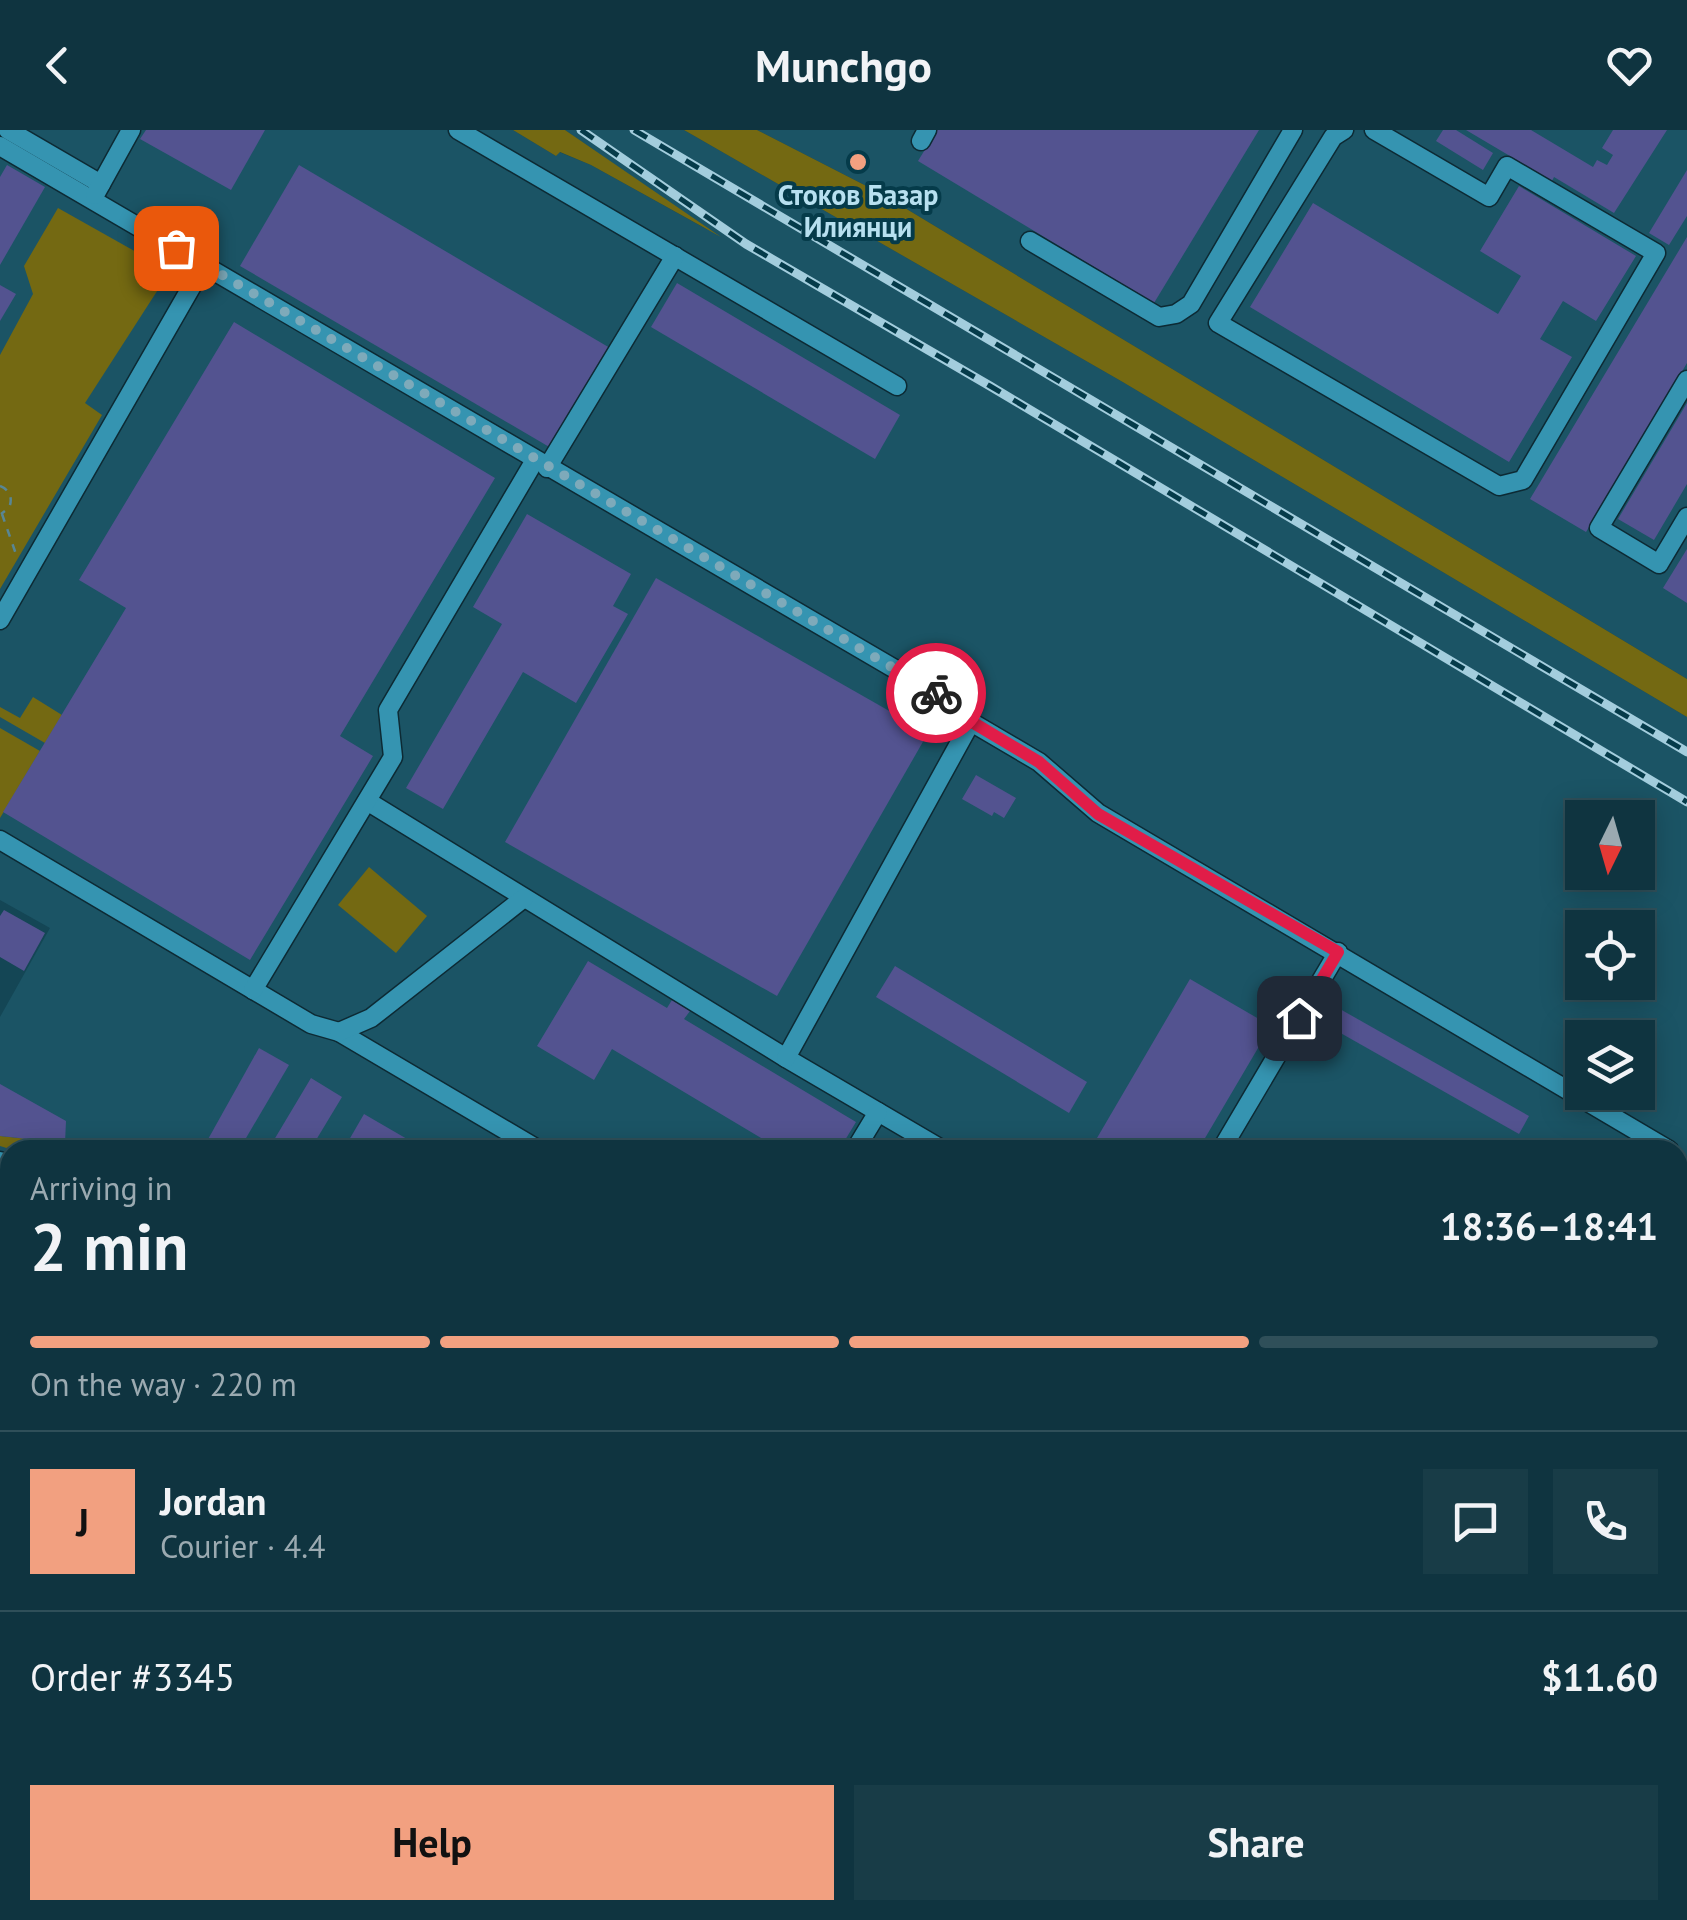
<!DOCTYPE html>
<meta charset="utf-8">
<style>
body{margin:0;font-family:"PT Sans",sans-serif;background:#183c47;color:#f1f3f6;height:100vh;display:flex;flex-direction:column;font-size:38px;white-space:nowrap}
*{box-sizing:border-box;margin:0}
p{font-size:32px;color:#9baab1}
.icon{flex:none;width:55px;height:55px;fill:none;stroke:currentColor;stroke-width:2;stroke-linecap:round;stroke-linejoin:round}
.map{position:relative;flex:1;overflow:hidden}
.details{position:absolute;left:0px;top:1010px;width:1688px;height:780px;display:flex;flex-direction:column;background:#0f3440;border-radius:30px 30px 0 0;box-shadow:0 5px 25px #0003,0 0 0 2px #2f4f59}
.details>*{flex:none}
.needle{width:65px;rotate:185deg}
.controls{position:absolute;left:1565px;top:670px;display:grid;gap:20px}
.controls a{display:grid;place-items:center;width:90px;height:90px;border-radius:0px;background:#0f3440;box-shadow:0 5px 25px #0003,0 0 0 2px #2f4f59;font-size:50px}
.pin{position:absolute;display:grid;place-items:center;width:85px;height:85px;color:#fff;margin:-42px;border-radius:20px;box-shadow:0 5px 15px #0006}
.courier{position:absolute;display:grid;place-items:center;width:100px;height:100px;margin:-50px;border:8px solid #e11d48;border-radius:50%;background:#fff;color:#222;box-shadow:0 2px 12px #0007}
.overview em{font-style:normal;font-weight:600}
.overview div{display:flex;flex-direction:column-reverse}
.overview{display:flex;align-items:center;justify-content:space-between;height:170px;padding:0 30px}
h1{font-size:65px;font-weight:600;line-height:75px}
.bar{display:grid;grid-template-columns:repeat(4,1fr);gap:15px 10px;align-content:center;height:120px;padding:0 30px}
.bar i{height:12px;border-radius:8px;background:#2f4f59}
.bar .current{background:#f2a080}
.bar p{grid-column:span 4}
.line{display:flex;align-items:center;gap:25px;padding:0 30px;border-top:2px solid #2f4f59}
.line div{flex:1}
.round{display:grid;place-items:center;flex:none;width:105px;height:105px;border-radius:0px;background:#183c47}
.button{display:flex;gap:20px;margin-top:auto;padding:20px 30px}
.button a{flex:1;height:115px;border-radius:0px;background:#f2a080;color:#111;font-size:40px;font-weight:600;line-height:115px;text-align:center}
.button a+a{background:#183c47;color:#f1f3f6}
header{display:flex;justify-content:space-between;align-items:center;height:130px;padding:0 30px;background:#0f3440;font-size:45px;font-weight:600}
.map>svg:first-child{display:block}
</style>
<header><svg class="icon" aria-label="back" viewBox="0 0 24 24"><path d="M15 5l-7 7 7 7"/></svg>Munchgo<svg class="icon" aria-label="heart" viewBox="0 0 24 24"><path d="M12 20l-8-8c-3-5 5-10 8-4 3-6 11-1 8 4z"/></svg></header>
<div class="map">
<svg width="1687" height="1790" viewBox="0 0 1687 1790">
<rect width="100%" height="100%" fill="#144655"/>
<g fill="#1b5465" fill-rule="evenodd">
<path d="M 0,0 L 513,0 L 556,26 L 559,22 L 591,35 L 708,100 L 565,0 L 684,0 L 1121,251 L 1687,587 L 1687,1790 L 894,1790 L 875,1780 L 1678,1780 L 1678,1020 L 10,1020 L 10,1429 L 0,1425 L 0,887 L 50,798 L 0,770 ZM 1582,688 L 1638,688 L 1638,742 L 1582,742 ZM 1582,798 L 1638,798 L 1638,852 L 1582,852 ZM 1582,908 L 1638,908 L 1638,962 L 1582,962 Z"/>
<polygon points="757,0 1687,0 1687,549 880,63"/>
</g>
<g fill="#746912">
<polygon points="513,0 565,0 721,107 591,35 560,22 556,26"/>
<polygon points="684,0 757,0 880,63 1687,549 1687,587 1121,251"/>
<polygon points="58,78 170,141 85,273 102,285 0,459 0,225 33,164 24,136"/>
<polygon points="33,567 62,585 45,613 0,587 0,577 20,588"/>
<polygon points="0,598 40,621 0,688"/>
<polygon points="369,737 427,786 396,823 338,775"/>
<polygon points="0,1006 130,1020 13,1020 0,1016"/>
</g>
<g fill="#535390">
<polygon points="146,0 265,0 231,60 140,9"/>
<polygon points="937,0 1259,0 1154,173 918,31"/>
<polygon points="1443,0 1456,0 1493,23 1483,40 1436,11"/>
<polygon points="1466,0 1531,0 1593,37 1597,30 1607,35 1613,25 1602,18 1613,0 1667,0 1614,83 1554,47 1552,51"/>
<polygon points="7,35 45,57 0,135 0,47"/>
<polygon points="299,35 610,218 551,318 240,136"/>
<polygon points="1687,40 1687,86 1669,115 1649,103"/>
<polygon points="1519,56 1636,126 1596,191 1563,171 1540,209 1572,227 1509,332 1250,177 1313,73 1498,184 1521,146 1480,121"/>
<polygon points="1687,107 1687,233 1586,402 1530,369"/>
<polygon points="677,153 900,285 875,329 651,197"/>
<polygon points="0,155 16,164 0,191"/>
<polygon points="234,192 495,348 340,606 373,626 250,830 3,682 126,478 79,450"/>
<polygon points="1687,273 1687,354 1654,410 1618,389"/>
<polygon points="527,384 631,444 613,476 628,484 576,573 523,542 443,679 406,658 502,494 473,477"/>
<polygon points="1687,419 1687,473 1663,458"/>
<polygon points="656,448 928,603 777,866 505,712"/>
<polygon points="976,645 1016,668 1004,688 994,682 992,686 962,669"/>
<polygon points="4,780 45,803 24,841 0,827 0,786"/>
<polygon points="588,831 667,878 672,870 690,881 684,889 856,992 839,1020 781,1020 612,919 594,950 537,916"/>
<polygon points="895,836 1087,952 1069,983 876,867"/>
<polygon points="1190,849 1271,896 1198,1020 1090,1020"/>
<polygon points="1324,870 1529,986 1519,1004 1314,888"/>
<polygon points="259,918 289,935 239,1020 202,1020"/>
<polygon points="311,948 342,967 310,1020 268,1020"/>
<polygon points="0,954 66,991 65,1013 0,1006"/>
<polygon points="364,984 426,1020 365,1020 349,1010"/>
<polygon points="0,1040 10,1043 10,1132 0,1129"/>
<polygon points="0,1173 10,1176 10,1349 0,1346"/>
<polygon points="4,1521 10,1523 10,1548 0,1544"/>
<polygon points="3,1608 10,1610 10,1638 0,1634"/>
<polygon points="0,1644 10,1647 10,1673 0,1670"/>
<polygon points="189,1780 198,1780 213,1785 211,1790 186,1790"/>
<polygon points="330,1780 358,1780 354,1790 328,1790"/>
<polygon points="365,1780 392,1780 388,1789"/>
<polygon points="646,1780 674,1780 669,1790 653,1790 643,1785"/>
<polygon points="940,1780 991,1780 985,1790 957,1790"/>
<polygon points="1020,1780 1060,1780 1054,1790 1014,1790"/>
<polygon points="1105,1780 1159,1780 1153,1790 1099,1790"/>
<polygon points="1310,1780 1351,1780 1368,1790 1327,1790"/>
<polygon points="1510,1780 1544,1780 1556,1787 1526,1790"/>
<polygon points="37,1782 59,1789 59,1790 34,1790"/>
</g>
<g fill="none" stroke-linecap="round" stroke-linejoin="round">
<g stroke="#0d2a34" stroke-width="21">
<g id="minor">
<polyline points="8,0 101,54"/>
<polyline points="458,0 897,256"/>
<polyline points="1344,0 1333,7 1218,193 1499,356 1523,350 1656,123 1507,36 1489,67 1374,0"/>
<polyline points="921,11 927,0"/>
<polyline points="0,16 953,573 971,592"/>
<polyline points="95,65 131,0"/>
<polyline points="1030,111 1159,187 1176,184 1191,174 1293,0"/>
<polyline points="1687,250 1599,398 1659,434 1687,387"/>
<polyline points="547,338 675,126"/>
<polyline points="0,490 204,135"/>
<polyline points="367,671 786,928 943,1020"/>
<polyline points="0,710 311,894 339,902 539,1020"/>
<polyline points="253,860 393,627 388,580 535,330"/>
<polyline points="339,902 371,888 524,768"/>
<polyline points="786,928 971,592 1039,632 1098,683 1669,1020"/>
<polyline points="855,1020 878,982"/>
<polyline points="1221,1020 1338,822"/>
<polyline points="0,1031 10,1034"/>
<polyline points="0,1143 10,1146"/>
<polyline points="0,1432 10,1435"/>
<polyline points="0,1569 10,1572"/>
<polyline points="577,1780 595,1790"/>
<polyline points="862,1780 881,1790"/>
<polyline points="1263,1780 1279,1790"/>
<polyline points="506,1790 511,1780"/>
<polyline points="1082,1790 1087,1780"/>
</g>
</g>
<g stroke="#588695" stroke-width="2.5" stroke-dasharray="8 8" stroke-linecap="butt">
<path d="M 0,356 C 10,360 13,368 9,378 L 1,384"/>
<polyline points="2,384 17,427"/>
</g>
<use href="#minor" stroke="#3594b1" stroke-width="18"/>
<g stroke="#a3cddd" stroke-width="9">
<g id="rail">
<polyline points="581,0 746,114 990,256 1687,672"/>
<polyline points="634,0 1687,622"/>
<polyline points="1678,1069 1687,1067"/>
</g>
</g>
<use href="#rail" stroke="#053b4a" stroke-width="5" stroke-dasharray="15" stroke-linecap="butt"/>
</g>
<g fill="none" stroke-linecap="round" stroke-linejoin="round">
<polyline stroke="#7eaaba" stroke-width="10" stroke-dasharray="0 18" points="176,118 936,563"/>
<polyline stroke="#e11d48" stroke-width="12" points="936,563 952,573 972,592 1039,632 1098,684 1338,822 1299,888"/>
</g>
<circle fill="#f2a080" stroke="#053b4a" stroke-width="4" cx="858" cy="32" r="10"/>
<g text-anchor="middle" stroke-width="8" stroke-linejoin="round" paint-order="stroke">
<g font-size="28" font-weight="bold" fill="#b7e0f0" stroke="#053b4a">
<text x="858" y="75">Стоков Базар<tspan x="858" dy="32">Илиянци</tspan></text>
</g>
</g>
</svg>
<div class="controls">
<a><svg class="needle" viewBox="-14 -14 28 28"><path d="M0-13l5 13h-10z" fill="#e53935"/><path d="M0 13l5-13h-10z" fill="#9baab1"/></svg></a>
<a><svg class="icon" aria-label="locate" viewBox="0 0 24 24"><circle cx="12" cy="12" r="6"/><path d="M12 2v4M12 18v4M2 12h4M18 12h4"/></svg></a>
<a><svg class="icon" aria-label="layers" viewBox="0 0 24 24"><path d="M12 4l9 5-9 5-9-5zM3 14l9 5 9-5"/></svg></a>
</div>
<div class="pin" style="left:176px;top:118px;background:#ea580c"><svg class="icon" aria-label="bag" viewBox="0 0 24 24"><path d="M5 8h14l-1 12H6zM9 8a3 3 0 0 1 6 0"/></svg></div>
<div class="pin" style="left:1299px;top:888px;background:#1f2937"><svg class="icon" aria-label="home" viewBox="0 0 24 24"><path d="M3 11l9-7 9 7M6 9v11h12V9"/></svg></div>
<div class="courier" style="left:936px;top:563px"><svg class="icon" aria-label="bike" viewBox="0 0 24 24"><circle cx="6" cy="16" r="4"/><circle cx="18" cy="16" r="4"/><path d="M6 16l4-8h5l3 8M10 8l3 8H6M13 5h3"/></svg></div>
<section class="details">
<div class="overview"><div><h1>2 min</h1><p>Arriving in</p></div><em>18:36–18:41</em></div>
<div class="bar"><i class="current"></i><i class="current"></i><i class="current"></i><i></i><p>On the way · 220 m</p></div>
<div class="line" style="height:180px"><b class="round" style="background:#f2a080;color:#111">J</b><div><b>Jordan</b><p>Courier · 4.4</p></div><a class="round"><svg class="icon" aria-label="chat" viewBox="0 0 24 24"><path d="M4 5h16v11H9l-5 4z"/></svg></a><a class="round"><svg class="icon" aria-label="phone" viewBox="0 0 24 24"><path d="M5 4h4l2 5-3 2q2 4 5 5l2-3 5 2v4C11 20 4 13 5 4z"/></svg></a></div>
<div class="line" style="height:130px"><div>Order #3345</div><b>$11.60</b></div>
<div class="button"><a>Help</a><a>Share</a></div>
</section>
</div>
